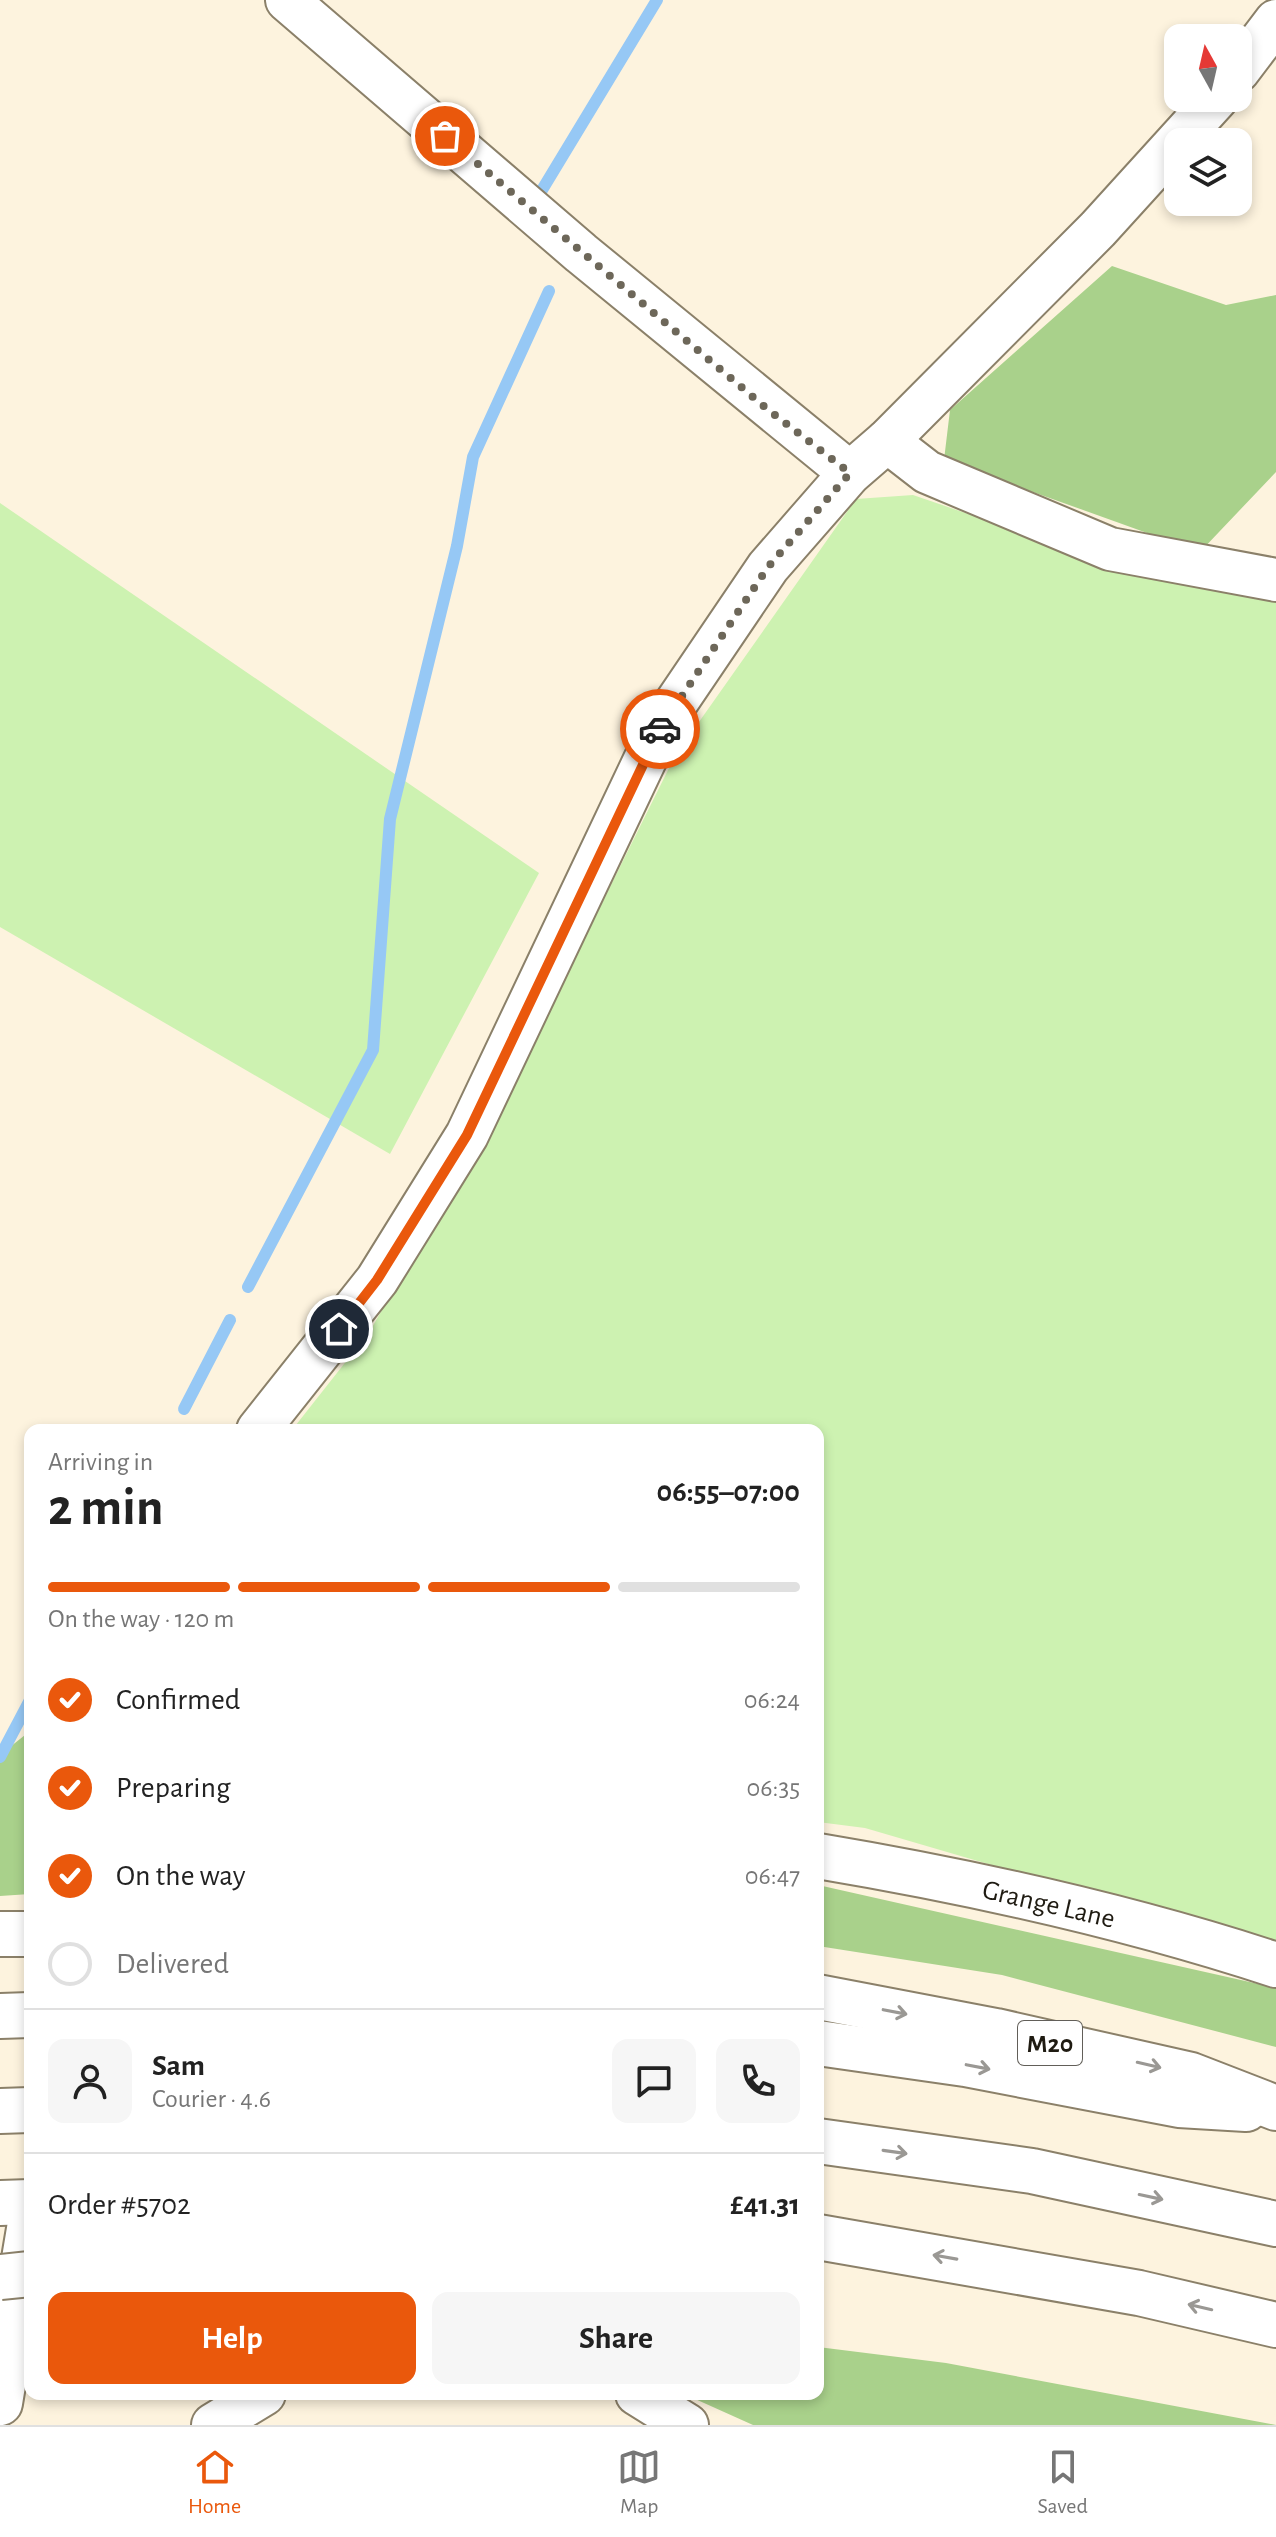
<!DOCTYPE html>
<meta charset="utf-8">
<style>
body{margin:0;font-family:"Alegreya Sans",sans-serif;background:#f6f6f6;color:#222;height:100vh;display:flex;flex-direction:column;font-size:30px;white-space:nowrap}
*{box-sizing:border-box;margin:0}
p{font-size:26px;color:#767676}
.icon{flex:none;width:44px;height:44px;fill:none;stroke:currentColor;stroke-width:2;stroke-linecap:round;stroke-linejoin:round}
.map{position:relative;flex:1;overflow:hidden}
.drawer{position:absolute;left:24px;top:1424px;width:800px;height:976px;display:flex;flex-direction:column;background:#fff;border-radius:16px;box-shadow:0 4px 12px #0003}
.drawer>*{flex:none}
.needle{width:52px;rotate:352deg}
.fabs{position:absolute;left:1164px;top:24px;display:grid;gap:16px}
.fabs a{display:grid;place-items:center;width:88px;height:88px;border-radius:16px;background:#fff;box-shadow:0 4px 12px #0003;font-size:40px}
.pin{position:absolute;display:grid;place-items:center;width:68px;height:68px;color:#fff;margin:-34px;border:4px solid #fff;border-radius:50%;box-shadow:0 2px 8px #0007}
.courier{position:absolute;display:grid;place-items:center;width:80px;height:80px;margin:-40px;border:6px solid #ea580c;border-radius:50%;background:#fff;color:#222;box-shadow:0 2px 10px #0007}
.head em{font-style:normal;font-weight:700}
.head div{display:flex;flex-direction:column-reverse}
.head{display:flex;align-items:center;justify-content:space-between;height:136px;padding:0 24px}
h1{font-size:52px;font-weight:700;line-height:60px}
.bar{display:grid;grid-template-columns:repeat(4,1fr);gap:12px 8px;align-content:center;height:96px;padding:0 24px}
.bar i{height:10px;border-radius:6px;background:#e0e0e0}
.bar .current{background:#ea580c}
.bar p{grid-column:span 4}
.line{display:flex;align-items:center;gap:20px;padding:0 24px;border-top:2px solid #e0e0e0}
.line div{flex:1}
.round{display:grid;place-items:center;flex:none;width:84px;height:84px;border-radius:16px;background:#f6f6f6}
ol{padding:0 24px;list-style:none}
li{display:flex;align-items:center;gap:24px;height:88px}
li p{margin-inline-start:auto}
li .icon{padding:8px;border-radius:50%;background:#ea580c;color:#fff;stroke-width:4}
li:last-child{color:#767676}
li i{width:44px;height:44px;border:4px solid #e0e0e0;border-radius:50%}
.action{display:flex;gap:16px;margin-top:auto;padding:16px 24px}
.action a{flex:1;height:92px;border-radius:16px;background:#ea580c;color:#fff;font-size:32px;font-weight:700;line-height:92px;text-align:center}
.action a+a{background:#f6f6f6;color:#222}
.tabs{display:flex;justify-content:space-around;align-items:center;height:112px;border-top:2px solid #e0e0e0;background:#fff;font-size:22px;color:#767676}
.tabs a{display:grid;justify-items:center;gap:4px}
.tabs .current{color:#ea580c}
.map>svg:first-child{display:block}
</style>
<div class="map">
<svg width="1276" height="2425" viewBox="0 0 1276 2425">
<rect width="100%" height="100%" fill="#fdf3de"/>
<g fill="#cdf2b1">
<polygon points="913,495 1088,555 1276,597 1276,1948 865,1828 818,1822 818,1430 292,1430 370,1331 531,1046 675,756 856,499"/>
<polygon points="0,503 539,873 390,1154 0,927"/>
</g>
<g fill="#a9d18b">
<polygon points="1112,266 1226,305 1276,295 1276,472 1200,552 944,460 950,410"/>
<polygon points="30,1731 30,1894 0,1896 0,1755"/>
<polygon points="818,1885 1276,1988 1276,2047 1002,1975 818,1946"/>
<polygon points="818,2347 946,2363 1276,2425 753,2425 684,2394 818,2394"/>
</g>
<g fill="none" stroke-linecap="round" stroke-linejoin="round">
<g stroke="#96c8f5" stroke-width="12">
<polyline points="542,190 657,0"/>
<polyline points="248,1287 373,1050 390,819 457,546 473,457 549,291"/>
<polyline points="184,1409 230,1320"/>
<polyline points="0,1757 30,1700"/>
</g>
<g stroke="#8b8069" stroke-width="46">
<g id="street">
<polyline points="287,0 581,253 850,473"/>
<polyline points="1238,71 1276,21"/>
<polyline points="887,441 927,472 1110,549 1276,580"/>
<polyline points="258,1430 377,1280 467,1135 663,722 768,567 850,473 887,441 1098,229 1217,98"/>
<polyline points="637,2394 687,2425"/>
<polyline points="213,2425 264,2394"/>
</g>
</g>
<g stroke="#8b8069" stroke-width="48">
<g id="secondary">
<path d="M 818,1856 C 973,1882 1127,1916 1276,1965"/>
<polyline points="0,2403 30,2223"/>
</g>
</g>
<g stroke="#8b8069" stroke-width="48">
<g id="highway">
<polyline points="0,1934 30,1934"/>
<polyline points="818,1997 996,2031 1191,2075 1276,2108"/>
<polyline points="0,2016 30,2015"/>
<polyline points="818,2043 965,2064 1179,2105 1246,2109"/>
<polyline points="0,2111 30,2110"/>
<polyline points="818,2141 1032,2171 1276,2224"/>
<polyline points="0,2203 30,2202"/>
<polyline points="818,2237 1139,2293 1276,2325"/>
</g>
</g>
<use href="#street" stroke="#fff" stroke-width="42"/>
<use href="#secondary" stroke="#fff" stroke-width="44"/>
<use href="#highway" stroke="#fff" stroke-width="44"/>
<g stroke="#8b8069" stroke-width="48" stroke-linecap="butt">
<polyline id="highway-bridge" points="0,2277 30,2274"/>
</g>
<use href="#highway-bridge" stroke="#fff" stroke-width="44"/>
</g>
<defs><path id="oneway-shaft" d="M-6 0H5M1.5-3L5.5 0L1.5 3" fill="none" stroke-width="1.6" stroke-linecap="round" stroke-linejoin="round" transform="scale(2)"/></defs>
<g stroke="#9a9894">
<use href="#oneway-shaft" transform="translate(895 2012) rotate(11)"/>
<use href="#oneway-shaft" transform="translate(1149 2065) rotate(13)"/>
<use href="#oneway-shaft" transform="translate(978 2067) rotate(11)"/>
<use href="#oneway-shaft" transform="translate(895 2152) rotate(8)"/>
<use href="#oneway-shaft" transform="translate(1151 2197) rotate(12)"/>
<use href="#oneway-shaft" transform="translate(945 2257) rotate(-170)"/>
<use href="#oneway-shaft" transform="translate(1200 2307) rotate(-167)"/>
</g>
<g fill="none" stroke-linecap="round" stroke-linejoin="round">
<polyline stroke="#6d6759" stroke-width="8" stroke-dasharray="0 14.4" points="445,136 766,408 850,473 768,567 660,729"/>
<polyline stroke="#ea580c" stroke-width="10" points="339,1329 377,1280 467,1135 660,729"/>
</g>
<g text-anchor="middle" stroke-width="8" stroke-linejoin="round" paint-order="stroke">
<rect fill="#fff" stroke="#625f59" stroke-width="2" x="1018" y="2021" width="64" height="44" rx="6"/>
<g font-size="26" font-weight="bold" fill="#1f1b12">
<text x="1050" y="2052">M20</text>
</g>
<g font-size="28" fill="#1f1b12" stroke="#fff">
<text transform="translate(1049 1903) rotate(13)" y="10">Grange Lane</text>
</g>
</g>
</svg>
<div class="fabs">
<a><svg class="needle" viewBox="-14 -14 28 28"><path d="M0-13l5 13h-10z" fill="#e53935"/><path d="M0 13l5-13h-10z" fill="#767676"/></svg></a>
<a><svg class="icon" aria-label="layers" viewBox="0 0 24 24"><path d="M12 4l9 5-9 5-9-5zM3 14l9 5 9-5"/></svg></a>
</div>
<div class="pin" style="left:445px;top:136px;background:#ea580c"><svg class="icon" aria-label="bag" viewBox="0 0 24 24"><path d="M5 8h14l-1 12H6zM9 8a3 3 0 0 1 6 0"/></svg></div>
<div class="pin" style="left:339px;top:1329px;background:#1f2937"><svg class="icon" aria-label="home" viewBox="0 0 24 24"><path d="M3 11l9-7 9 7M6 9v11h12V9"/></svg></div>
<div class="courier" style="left:660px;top:729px"><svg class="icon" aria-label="car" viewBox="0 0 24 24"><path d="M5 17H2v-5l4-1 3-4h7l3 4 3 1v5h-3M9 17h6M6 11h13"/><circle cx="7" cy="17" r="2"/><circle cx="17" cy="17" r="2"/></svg></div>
<section class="drawer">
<div class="head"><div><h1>2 min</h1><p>Arriving in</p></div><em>06:55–07:00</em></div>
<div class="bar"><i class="current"></i><i class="current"></i><i class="current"></i><i></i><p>On the way · 120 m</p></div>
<ol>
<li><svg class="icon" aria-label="check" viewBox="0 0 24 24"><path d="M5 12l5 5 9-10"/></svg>Confirmed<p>06:24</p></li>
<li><svg class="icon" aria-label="check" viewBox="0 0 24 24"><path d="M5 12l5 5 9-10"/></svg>Preparing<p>06:35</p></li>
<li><svg class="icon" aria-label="check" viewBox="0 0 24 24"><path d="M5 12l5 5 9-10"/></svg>On the way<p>06:47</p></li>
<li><i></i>Delivered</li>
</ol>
<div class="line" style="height:144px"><a class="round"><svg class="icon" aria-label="person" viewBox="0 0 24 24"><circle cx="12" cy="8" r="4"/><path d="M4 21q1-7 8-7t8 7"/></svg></a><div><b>Sam</b><p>Courier · 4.6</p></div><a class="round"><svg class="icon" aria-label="chat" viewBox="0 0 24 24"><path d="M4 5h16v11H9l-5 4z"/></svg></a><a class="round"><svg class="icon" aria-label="phone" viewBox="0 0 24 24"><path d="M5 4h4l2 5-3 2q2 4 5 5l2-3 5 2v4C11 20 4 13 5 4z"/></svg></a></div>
<div class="line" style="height:104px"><div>Order #5702</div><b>£41.31</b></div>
<div class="action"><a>Help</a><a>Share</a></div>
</section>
</div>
<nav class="tabs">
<a class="current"><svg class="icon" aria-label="home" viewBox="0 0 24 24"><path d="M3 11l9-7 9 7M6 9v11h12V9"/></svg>Home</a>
<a><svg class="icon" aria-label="map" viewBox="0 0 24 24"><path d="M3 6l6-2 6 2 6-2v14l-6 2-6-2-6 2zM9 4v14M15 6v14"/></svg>Map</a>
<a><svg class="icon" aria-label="saved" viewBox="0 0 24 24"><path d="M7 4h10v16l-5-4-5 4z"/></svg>Saved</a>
</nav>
